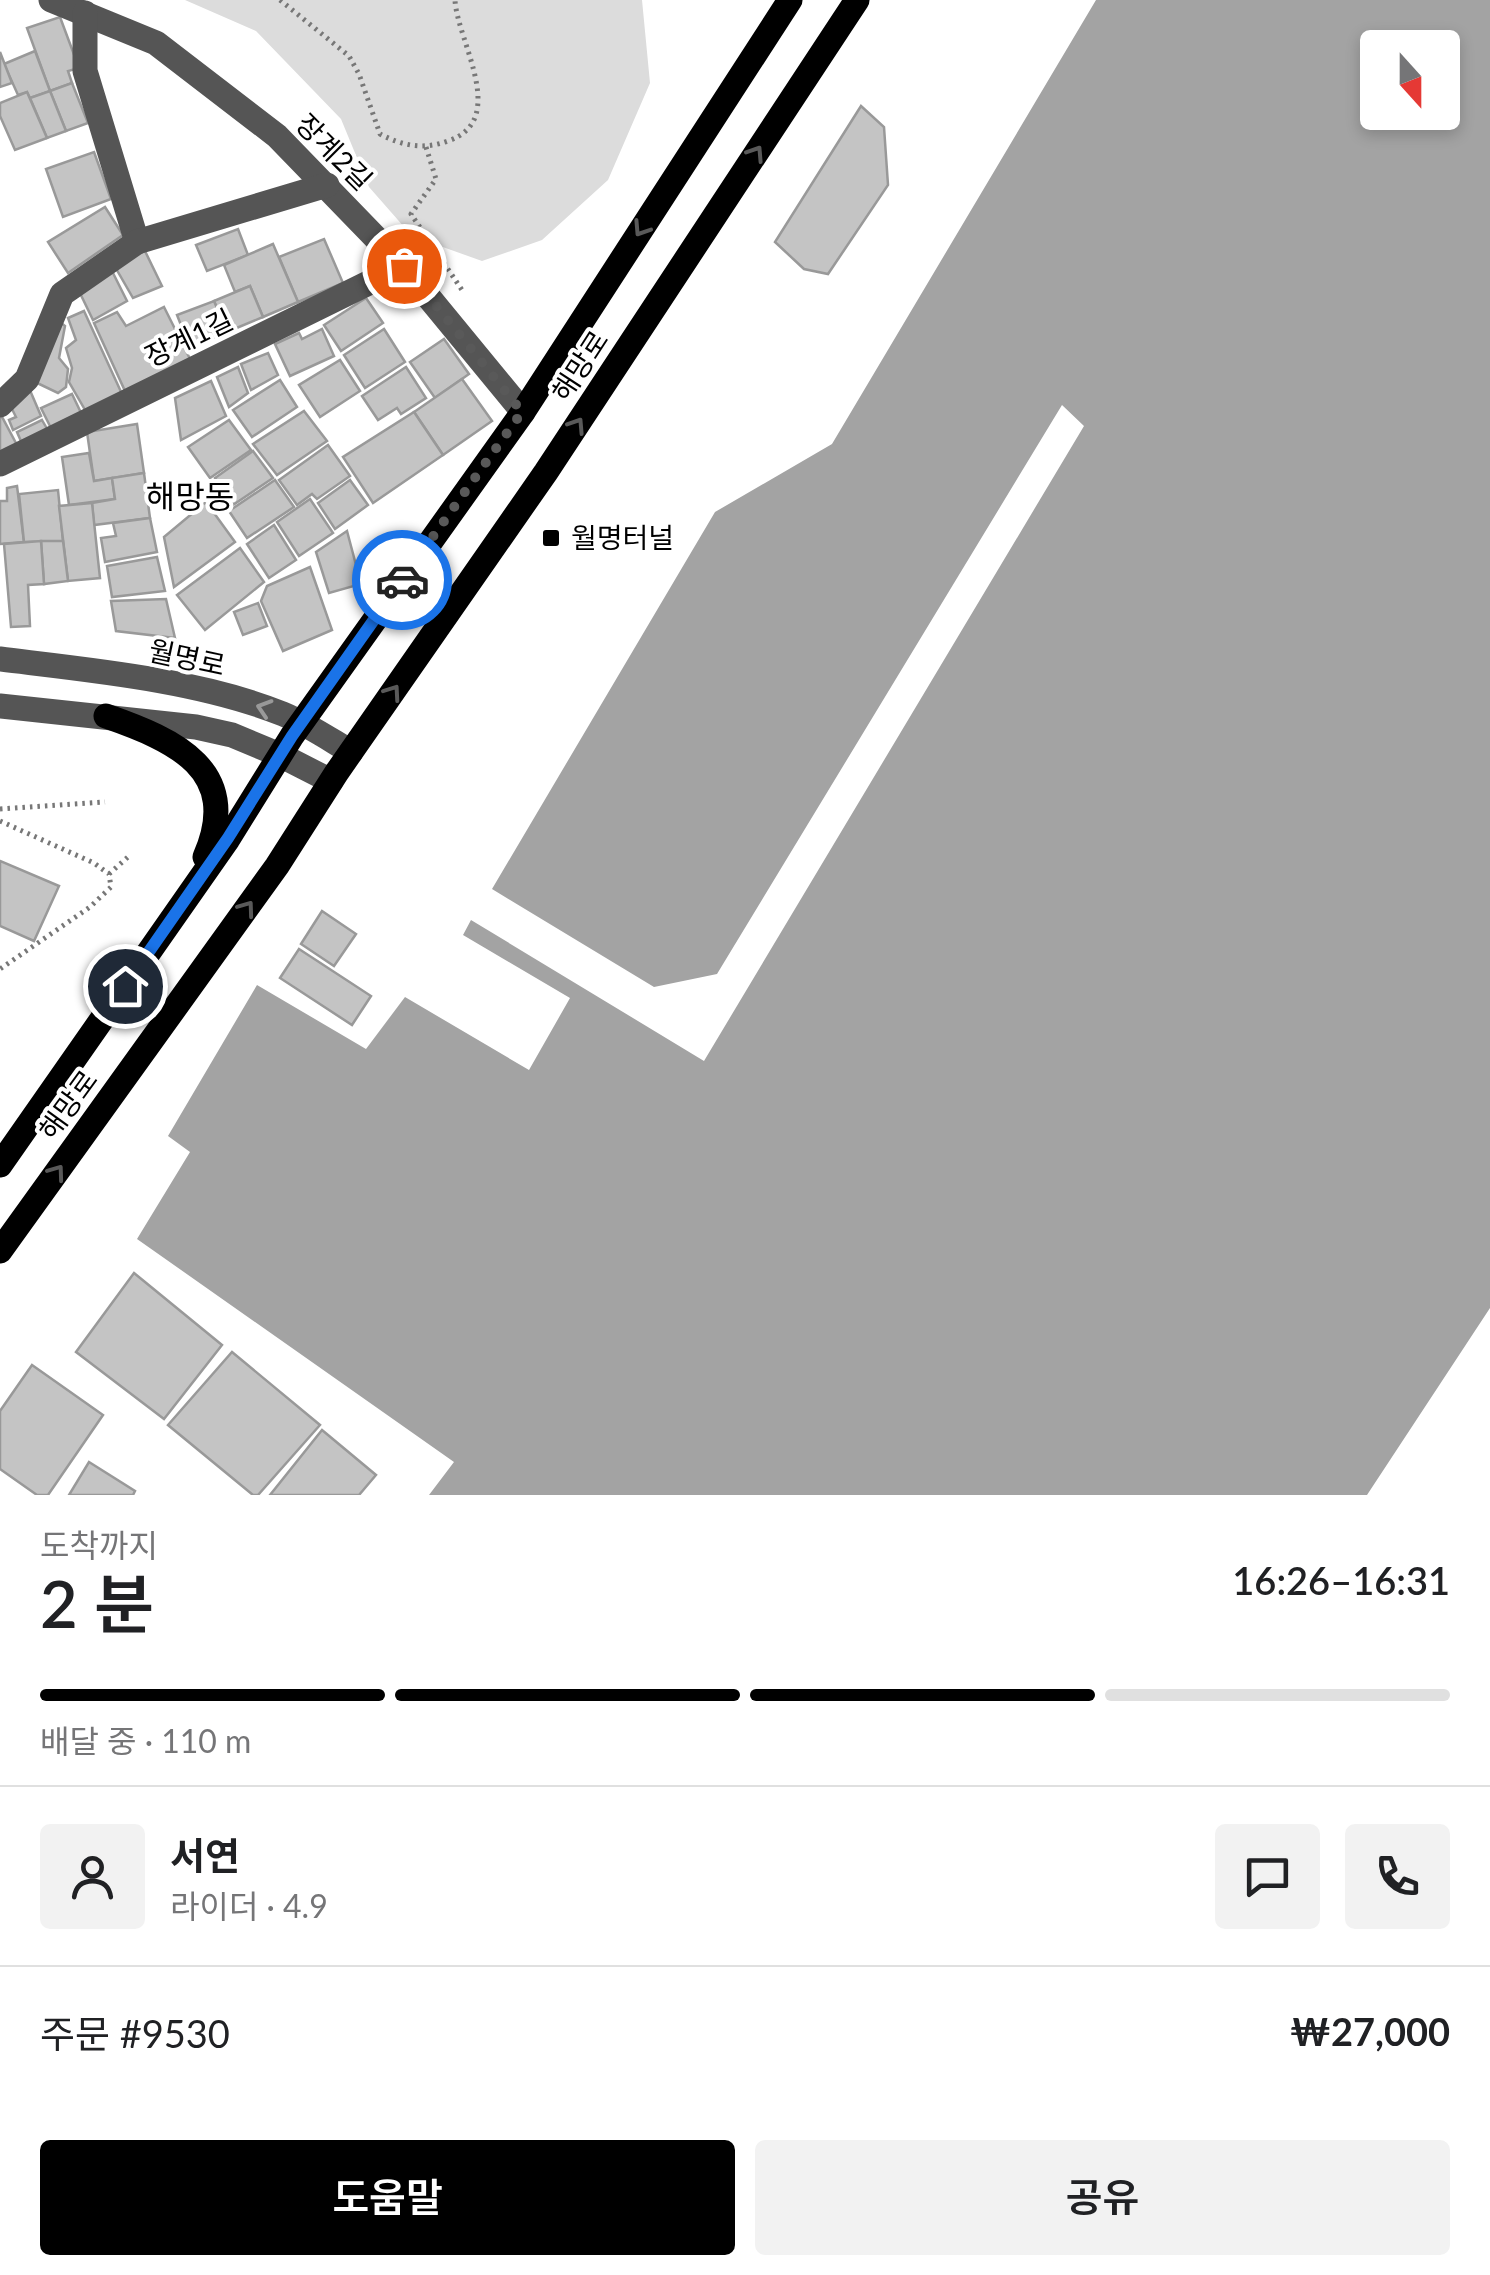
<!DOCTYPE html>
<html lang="ko">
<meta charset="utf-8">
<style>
body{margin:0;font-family:Lato,"Noto Sans KR",sans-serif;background:#f2f2f2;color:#202124;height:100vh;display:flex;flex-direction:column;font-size:38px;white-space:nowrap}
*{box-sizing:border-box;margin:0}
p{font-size:32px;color:#757577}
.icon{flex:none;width:55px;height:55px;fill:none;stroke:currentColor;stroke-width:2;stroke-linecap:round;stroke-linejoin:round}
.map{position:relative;height:1495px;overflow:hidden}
.sheet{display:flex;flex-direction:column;background:#fff;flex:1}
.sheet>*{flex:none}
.needle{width:65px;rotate:159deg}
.buttons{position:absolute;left:1360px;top:30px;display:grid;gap:20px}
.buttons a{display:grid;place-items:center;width:100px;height:100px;border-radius:10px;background:#fff;box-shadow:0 5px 15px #0003;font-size:50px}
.pin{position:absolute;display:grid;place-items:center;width:85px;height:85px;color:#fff;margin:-42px;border:5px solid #fff;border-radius:50%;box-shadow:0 2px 10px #0007}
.courier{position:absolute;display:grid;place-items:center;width:100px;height:100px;margin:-50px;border:8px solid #1a73e8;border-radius:50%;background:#fff;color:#222;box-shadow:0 2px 12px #0007}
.head em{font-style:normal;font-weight:600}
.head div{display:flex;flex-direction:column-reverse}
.head{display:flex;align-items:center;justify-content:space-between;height:170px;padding:0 40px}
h1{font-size:65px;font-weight:600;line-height:75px}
.bar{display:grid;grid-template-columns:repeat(4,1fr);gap:15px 10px;align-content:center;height:120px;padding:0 40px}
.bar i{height:12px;border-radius:8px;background:#e0e0e0}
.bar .current{background:#000}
.bar p{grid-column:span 4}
.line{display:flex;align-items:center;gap:25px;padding:0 40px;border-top:2px solid #e0e0e0}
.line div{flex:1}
.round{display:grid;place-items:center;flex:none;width:105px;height:105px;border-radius:10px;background:#f2f2f2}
.button{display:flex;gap:20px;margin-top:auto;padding:20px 40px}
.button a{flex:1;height:115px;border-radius:10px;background:#000;color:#fff;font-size:40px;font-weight:600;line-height:115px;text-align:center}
.button a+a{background:#f2f2f2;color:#202124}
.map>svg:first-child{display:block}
</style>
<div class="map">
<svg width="1490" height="1495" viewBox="0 0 1490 1495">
<rect width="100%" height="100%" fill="#fff"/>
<polygon fill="#dcdcdc" points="185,0 642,0 650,83 608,180 542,240 482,261 412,236 369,187 341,119 256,31"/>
<path fill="#a3a3a3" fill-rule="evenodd" d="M 1096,0 L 1490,0 L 1490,1308 L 1367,1495 L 429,1495 L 454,1462 L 137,1239 L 190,1152 L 168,1136 L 257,985 L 366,1049 L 405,997 L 529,1070 L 570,998 L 463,935 L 471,920 L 704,1061 L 1084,426 L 1062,405 L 717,974 L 654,987 L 492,889 L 715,512 L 832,444 ZM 1378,48 L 1442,48 L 1442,112 L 1378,112 Z"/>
<g fill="#c4c4c4" stroke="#999" stroke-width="2.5">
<polygon points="60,17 79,68 68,71 72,83 50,91 27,28"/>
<polygon points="35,51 50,91 30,98 27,92 18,95 4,64"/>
<polygon points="0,52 12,83 0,87"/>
<polygon points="72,83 88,123 66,131 50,91"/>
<polygon points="50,91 66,131 47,138 30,98"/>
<polygon points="27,92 47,138 15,150 0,116 0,103"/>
<polygon points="861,106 884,127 888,185 828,274 804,269 775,242"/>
<polygon points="94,152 111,199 63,217 46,169"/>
<polygon points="105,207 123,235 68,273 48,242"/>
<polygon points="238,229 248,255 207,271 196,245"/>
<polygon points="324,239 343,283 298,302 279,257"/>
<polygon points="273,244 298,302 263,317 250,286 235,292 224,265"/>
<polygon points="144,249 162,286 133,298 114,265"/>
<polygon points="110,267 127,301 93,320 78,289"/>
<polygon points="250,286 263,317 227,332 214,301"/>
<polygon points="366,298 383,323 341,351 324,325"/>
<polygon points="214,301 227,332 190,348 177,315"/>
<polygon points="164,307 190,359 125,391 94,323 117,312 126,326"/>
<polygon points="84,311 122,394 88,415 69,382 72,368 66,348 76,340 68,318"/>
<polygon points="56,319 65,326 59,358 68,369 66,387 58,393 33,381"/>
<polygon points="322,329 334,356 290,376 275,344 299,333 302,339"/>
<polygon points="384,329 405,362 365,388 344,355"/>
<polygon points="444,339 469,374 435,398 410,362"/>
<polygon points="268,353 278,375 251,390 241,364"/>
<polygon points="340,360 360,391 320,417 299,385"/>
<polygon points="238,367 248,393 229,407 217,377"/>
<polygon points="406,367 426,398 401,414 397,408 378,420 362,396"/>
<polygon points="462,379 492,421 443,455 414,412"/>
<polygon points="280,380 297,407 252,437 233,410"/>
<polygon points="211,381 226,416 181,440 175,398"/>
<polygon points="29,388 41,416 13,430 9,420 16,417 10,405"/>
<polygon points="72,394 83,417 53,432 41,408"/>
<polygon points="304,411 327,441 277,475 253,444"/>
<polygon points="414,412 443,455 373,503 343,457"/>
<polygon points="0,413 17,445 0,454"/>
<polygon points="42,420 50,434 24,448 17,432"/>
<polygon points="229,420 251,450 210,478 188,447"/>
<polygon points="137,424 144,473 94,481 87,432"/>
<polygon points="328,445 350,476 317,499 312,494 297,505 279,480"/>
<polygon points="253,451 273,478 233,505 215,478"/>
<polygon points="89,453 94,481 112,478 115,499 69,505 62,457"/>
<polygon points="144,473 150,518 94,525 92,503 115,499 112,478"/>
<polygon points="275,480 294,507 247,538 229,511"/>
<polygon points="350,480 368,505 335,529 318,503"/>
<polygon points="17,486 24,542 0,544 0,501 7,501 7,488"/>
<polygon points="58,490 63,541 24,542 19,494"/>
<polygon points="310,499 333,533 299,556 277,522"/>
<polygon points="206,502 235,542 174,587 164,537"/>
<polygon points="92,503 100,578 68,581 59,506"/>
<polygon points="150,518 157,552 105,562 101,538 116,536 113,523"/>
<polygon points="274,525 296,560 269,578 247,544"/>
<polygon points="347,531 361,584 329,593 316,552"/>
<polygon points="41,541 63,541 68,581 44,584"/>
<polygon points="41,541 44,584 28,585 30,626 11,627 4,544"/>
<polygon points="240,548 264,582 205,630 177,595"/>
<polygon points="157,557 165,591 112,597 107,566"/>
<polygon points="310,567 332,630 283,651 261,601 267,586"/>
<polygon points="166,599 175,638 116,631 111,601"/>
<polygon points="258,603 267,626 243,635 234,612"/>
<polygon points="0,861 59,886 34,941 0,926"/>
<polygon points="322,911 356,934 334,966 301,944"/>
<polygon points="299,949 371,996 352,1025 280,978"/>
<polygon points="134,1273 222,1345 164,1419 76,1352"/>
<polygon points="232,1352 320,1425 258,1495 253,1495 168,1425"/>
<polygon points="32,1365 103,1415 48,1495 37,1495 0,1469 0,1411"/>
<polygon points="322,1430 376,1475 359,1495 270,1495"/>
<polygon points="89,1462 135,1491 133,1495 69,1495"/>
</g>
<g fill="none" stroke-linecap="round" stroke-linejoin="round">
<g stroke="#777" stroke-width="5" stroke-dasharray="2.5 5" stroke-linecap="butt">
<path d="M 280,0 L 349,56 L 359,74 L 380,134 C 403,146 423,150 448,141 C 510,120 457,41 455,0"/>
<polyline points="426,147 436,179 411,214 462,290 461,293"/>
<polyline points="0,809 105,802"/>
<polyline points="0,821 94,863 109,874 111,887 90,907 0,969"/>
<polyline points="109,874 129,856"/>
</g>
<g stroke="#555" stroke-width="25">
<polyline points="51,0 156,43 277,136 403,266 523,412"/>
<polyline points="85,13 85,71 137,242"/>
<polyline points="0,405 27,379 62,294 137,242 327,185"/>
<polyline points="0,464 403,266"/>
<path d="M 0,659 C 90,670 199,680 283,714 C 307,724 329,739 351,752"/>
<polyline points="0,706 196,727 232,735 280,755 331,781"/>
</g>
<g stroke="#000" stroke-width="25">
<path d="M 106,716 C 175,740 243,770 205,857"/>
<polyline points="0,1165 228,839 292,736 523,412 790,0"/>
<polyline points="0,1251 277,866 337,772 546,472 857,0"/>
</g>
</g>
<defs><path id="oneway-chevron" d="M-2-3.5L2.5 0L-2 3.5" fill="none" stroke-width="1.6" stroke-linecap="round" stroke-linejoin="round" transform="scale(2.5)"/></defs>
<g stroke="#595959">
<use href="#oneway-chevron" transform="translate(756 153) rotate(-57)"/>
<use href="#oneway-chevron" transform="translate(641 229) rotate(123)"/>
<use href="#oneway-chevron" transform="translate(577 425) rotate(-57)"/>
<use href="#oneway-chevron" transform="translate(393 692) rotate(-55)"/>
<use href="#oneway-chevron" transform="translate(247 908) rotate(-54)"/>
<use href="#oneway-chevron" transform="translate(57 1172) rotate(-54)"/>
</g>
<use stroke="#999" href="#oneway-chevron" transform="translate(264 708) rotate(-162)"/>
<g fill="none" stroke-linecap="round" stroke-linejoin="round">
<polyline stroke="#595959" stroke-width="10" stroke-dasharray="0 18" points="402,580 522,412 404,266"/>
<polyline stroke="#1a73e8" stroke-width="12" points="125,986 228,838 292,736 402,580"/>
</g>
<rect fill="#000" stroke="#fff" stroke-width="4" x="541" y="528" width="20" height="20" rx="5"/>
<g text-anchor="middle" stroke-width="8" stroke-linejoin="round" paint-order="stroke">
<g font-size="28" fill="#000" stroke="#fff">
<text transform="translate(334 152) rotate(45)" y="10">장계2길</text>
<text transform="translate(189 338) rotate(-26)" y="10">장계1길</text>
<text transform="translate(580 366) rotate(-57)" y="10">해망로</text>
<text transform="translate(187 658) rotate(12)" y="10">월명로</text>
<text transform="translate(68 1105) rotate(-54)" y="10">해망로</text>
</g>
<g font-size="28" fill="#000" stroke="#fff" text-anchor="start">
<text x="571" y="548">월명터널</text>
</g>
<g font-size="32" fill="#000" stroke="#fff">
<text x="190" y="508">해망동</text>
</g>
</g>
</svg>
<div class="buttons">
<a><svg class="needle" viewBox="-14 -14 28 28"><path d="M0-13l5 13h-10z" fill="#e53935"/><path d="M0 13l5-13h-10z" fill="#757577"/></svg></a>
</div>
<div class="pin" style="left:404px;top:266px;background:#ea580c"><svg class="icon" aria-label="bag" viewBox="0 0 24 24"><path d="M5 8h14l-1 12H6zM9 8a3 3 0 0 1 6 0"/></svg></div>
<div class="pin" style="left:125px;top:986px;background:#1f2937"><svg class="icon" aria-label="home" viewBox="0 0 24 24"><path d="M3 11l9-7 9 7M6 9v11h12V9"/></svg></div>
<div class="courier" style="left:402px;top:580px"><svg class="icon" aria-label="car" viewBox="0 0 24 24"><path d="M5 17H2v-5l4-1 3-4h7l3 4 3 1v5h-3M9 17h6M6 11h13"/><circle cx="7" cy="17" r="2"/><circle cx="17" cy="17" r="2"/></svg></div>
</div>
<section class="sheet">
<div class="head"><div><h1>2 분</h1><p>도착까지</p></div><em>16:26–16:31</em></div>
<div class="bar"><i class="current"></i><i class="current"></i><i class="current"></i><i></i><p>배달 중 · 110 m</p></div>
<div class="line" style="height:180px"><a class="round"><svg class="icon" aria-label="person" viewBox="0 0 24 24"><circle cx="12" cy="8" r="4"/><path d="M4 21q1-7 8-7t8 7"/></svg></a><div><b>서연</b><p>라이더 · 4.9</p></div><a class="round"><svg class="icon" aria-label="chat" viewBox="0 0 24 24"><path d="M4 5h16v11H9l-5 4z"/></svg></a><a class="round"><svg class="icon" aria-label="phone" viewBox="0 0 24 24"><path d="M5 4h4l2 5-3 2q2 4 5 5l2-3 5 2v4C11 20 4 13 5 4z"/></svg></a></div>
<div class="line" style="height:130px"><div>주문 #9530</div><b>₩27,000</b></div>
<div class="button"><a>도움말</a><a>공유</a></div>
</section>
